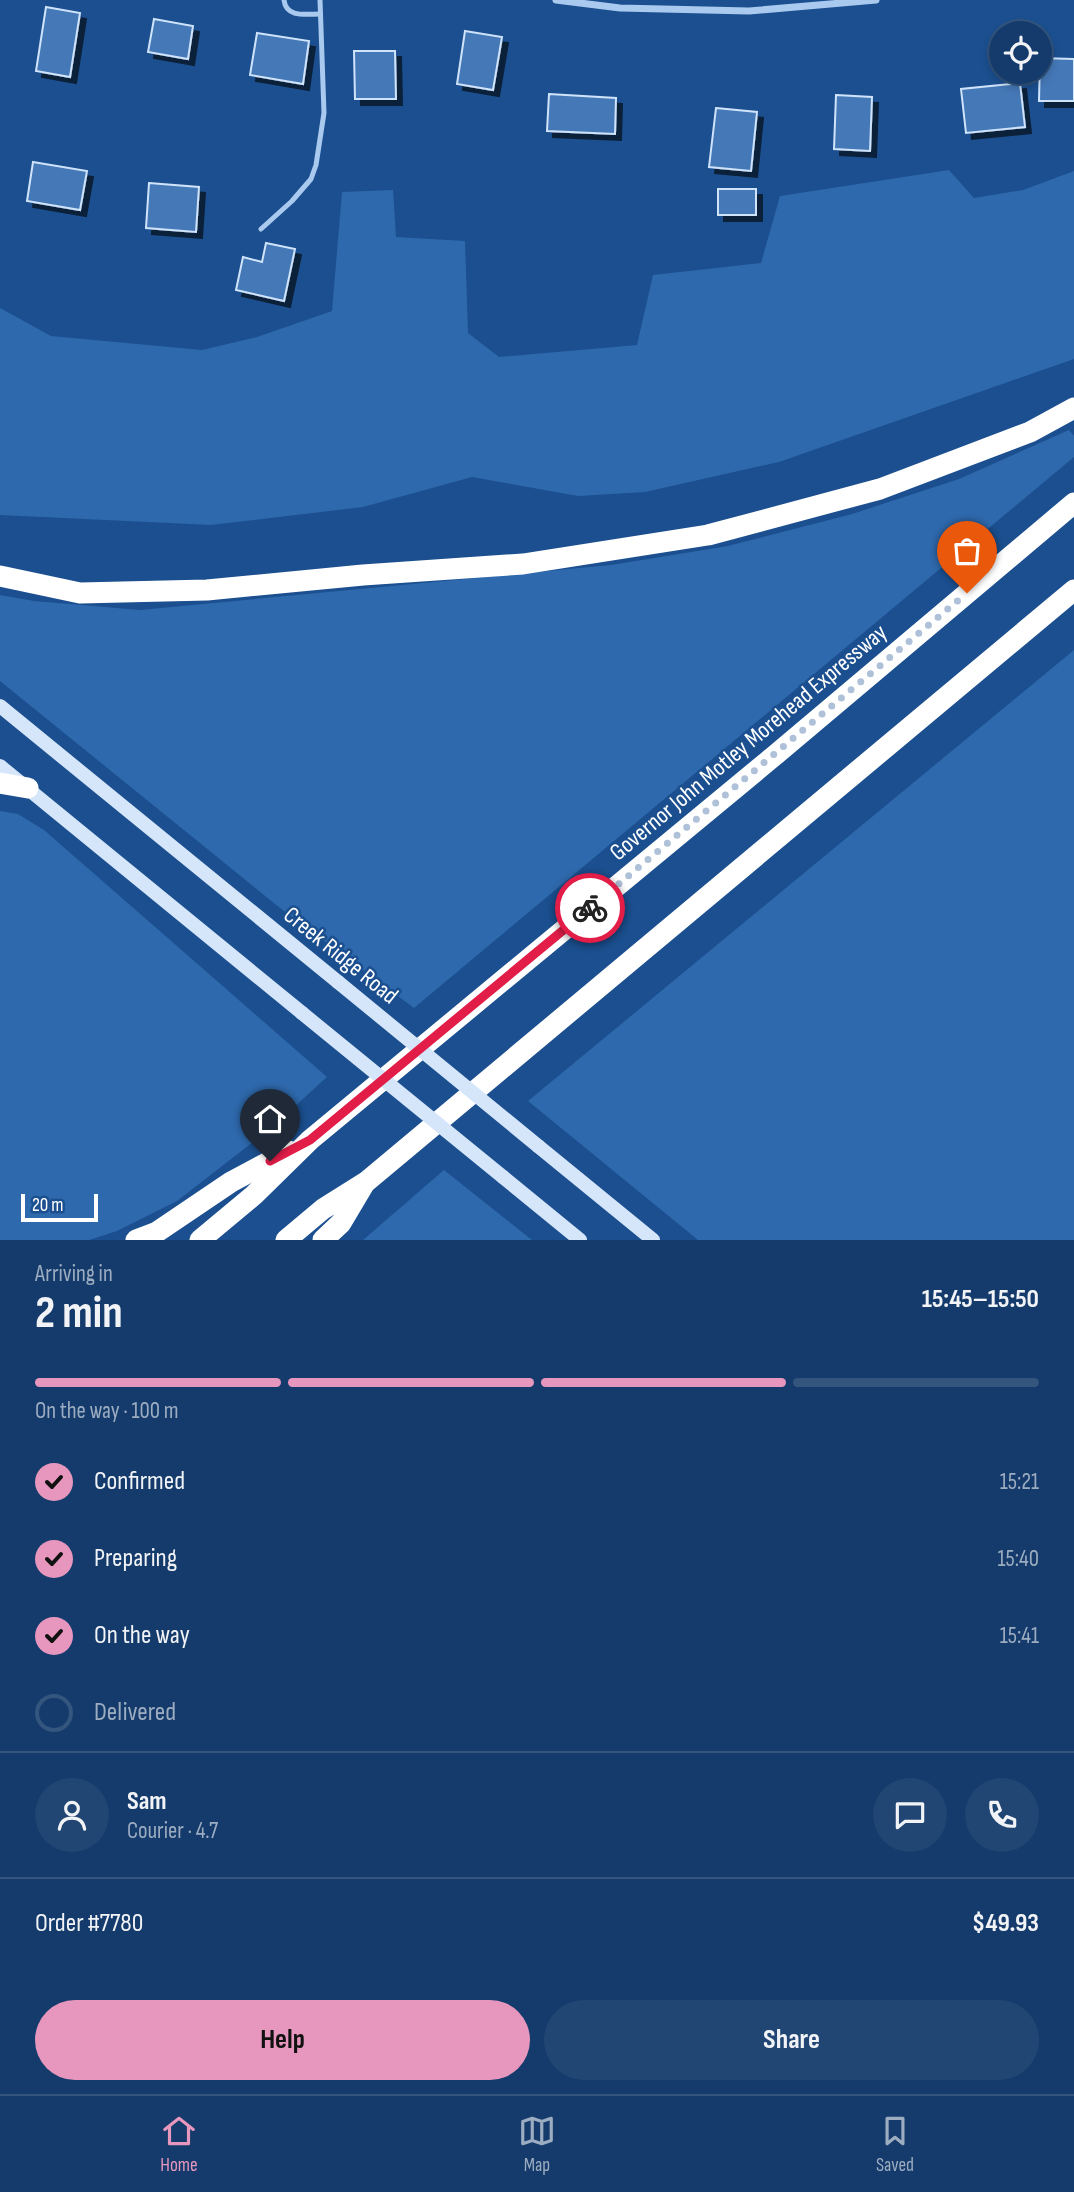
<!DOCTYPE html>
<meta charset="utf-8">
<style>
body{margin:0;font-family:"Sofia Sans Condensed",sans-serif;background:#214673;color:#f1f3f6;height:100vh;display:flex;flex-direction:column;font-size:26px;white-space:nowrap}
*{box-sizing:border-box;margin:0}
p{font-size:23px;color:#9dadc1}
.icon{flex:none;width:38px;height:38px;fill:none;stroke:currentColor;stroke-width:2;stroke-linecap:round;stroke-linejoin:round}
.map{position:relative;height:1240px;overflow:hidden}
.drawer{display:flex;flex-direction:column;background:#143b6b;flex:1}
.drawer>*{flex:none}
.buttons{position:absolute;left:989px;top:21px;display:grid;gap:14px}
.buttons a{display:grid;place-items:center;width:63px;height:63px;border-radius:50%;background:#143b6b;box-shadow:0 4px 10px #0003,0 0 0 2px #33557e;font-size:35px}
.scale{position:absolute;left:21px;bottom:18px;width:77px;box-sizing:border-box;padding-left:7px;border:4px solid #fff;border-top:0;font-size:19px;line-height:24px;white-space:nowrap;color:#fff;-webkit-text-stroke:5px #1b4f8f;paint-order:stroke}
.pin{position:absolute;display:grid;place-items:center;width:60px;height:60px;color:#fff;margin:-72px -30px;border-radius:50% 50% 50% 0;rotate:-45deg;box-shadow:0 0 7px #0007}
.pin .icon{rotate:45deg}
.courier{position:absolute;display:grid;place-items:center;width:70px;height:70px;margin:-35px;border:5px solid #e11d48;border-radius:50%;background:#fff;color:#222;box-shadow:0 2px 9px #0007}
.overview em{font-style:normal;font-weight:700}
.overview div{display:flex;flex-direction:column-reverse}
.overview{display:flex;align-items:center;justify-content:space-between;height:119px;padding:0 35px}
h1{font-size:46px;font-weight:700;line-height:52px}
.bar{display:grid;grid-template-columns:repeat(4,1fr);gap:10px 7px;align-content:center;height:84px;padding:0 35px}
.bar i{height:9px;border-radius:5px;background:#33557e}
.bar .current{background:#e797bd}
.bar p{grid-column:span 4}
.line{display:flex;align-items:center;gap:18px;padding:0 35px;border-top:2px solid #33557e}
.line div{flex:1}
.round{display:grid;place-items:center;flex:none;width:74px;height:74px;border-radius:37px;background:#214673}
ol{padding:0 35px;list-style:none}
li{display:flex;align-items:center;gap:21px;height:77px}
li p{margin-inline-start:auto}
li .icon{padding:7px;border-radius:50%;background:#e797bd;color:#111;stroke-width:4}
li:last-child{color:#9dadc1}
li i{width:38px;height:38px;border:4px solid #33557e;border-radius:50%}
.button{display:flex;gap:14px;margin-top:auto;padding:14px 35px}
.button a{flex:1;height:80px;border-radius:42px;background:#e797bd;color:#111;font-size:28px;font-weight:700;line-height:80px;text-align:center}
.button a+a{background:#214673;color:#f1f3f6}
.dock{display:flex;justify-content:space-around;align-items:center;height:98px;border-top:2px solid #33557e;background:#143b6b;font-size:19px;color:#9dadc1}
.dock a{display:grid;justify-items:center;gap:4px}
.dock .current{color:#e797bd}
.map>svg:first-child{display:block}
</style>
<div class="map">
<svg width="1074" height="1240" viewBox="0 0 1074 1240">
<defs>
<filter id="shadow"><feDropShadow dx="6" dy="6" stdDeviation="0" flood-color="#0009"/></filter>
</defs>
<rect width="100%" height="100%" fill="#1b4f8f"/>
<g fill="#2e69ad">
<polygon points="949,170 974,198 1023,190 1074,171 1074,359 779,462 645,492 578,496 472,477 363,507 211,525 0,515 0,308 51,336 202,350 257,337 332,311 342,192 393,190 396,237 465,241 468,333 499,357 637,345 653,275 761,263 780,196"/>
<polygon points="1069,430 1074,436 1074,457 414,1008 280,908 0,681 0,595 34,601 140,610 611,565 728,546 852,514 959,479"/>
<polygon points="1074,650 1074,1240 698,1240 528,1101"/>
<polygon points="0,811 18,814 44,830 327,1077 270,1129 177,1201 117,1231 89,1240 0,1240"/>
<polygon points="444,1170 532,1240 363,1240"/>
</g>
<g fill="#4478b7" stroke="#cfe3fa" stroke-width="2" filter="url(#shadow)">
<polygon points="46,7 80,13 70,77 36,71"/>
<polygon points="154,19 193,26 188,59 148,52"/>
<polygon points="465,31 502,37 493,90 457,84"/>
<polygon points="257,33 309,41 303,84 250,75"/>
<polygon points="354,51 395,51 396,99 355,99"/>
<polygon points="1040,58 1074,59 1074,101 1039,101"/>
<polygon points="1020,83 1025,127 966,133 961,89"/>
<polygon points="549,94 616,98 615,134 547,131"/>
<polygon points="836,95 872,97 870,151 834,149"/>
<polygon points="716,108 757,112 751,171 709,167"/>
<polygon points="33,162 87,171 80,210 27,201"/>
<polygon points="149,183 199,187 196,232 146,228"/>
<rect x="718" y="189" width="38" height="26"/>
<polygon points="266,243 295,249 284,301 236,290 243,257 262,262"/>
</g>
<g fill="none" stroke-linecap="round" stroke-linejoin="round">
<g stroke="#a9c9ee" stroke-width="5">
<path d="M 284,0 C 286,18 306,14 320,14"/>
<polyline points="261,229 292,201 311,179 316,165 324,113 320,0"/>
</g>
<polyline stroke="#a9c9ee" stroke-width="7" points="556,0 620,8 749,11 876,0"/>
<g stroke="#d6e6fa" stroke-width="14">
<polyline points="0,706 338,982"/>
<polyline points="0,766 302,1013"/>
<polyline points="538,1146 653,1240"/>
<polyline points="503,1177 580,1240"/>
</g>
<g stroke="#fff" stroke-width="21">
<polyline points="0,576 80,593 207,590 363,575 523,564 708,535 880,489 1030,432 1074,408"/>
<polyline points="0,783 28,788"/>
<polyline points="136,1240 157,1232 231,1182 289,1151"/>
<polyline points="200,1240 254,1195 310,1140 774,756 1074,503"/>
<polyline points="286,1240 323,1209 366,1182 1074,590"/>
<polyline points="323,1240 341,1223 363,1186"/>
</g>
<g stroke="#d6e6fa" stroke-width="14">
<polyline points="338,982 538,1146"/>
<polyline points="302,1013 503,1177"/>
</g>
</g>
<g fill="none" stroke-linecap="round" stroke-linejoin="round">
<polyline stroke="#afc1d8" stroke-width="7" stroke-dasharray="0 12.6" points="590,908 967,593"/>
<polyline stroke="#e11d48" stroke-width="9" points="270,1161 310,1140 590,908"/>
</g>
<g text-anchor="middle" stroke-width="5" stroke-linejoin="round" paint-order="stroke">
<g font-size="24" fill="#fff" stroke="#1b4f8f">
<text transform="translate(748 742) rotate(-40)" y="8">Governor John Motley Morehead Expressway</text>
<text transform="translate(341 955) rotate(39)" y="8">Creek Ridge Road</text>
</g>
</g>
</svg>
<div class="buttons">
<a><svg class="icon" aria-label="locate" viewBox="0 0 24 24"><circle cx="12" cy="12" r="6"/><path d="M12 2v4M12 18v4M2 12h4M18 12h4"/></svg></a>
</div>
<div class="scale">20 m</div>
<div class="pin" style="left:967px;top:593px;background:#ea580c"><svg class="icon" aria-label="bag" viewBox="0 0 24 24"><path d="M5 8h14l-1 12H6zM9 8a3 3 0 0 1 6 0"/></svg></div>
<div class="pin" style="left:270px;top:1161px;background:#1f2937"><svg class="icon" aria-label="home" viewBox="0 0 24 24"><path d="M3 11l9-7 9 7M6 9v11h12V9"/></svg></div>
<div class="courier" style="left:590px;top:908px"><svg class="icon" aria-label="bike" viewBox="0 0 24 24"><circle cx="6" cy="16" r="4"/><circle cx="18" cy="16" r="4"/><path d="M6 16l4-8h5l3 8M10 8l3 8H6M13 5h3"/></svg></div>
</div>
<section class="drawer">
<div class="overview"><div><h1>2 min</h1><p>Arriving in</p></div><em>15:45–15:50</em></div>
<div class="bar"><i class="current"></i><i class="current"></i><i class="current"></i><i></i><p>On the way · 100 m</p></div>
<ol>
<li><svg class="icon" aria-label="check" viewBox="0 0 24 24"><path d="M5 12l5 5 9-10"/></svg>Confirmed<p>15:21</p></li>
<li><svg class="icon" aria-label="check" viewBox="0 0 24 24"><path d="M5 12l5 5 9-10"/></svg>Preparing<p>15:40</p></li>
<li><svg class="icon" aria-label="check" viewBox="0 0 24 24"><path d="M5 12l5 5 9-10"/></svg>On the way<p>15:41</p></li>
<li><i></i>Delivered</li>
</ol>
<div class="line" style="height:126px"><a class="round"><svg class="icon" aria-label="person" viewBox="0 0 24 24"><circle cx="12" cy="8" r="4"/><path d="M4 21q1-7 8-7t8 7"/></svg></a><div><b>Sam</b><p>Courier · 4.7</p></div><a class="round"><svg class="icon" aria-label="chat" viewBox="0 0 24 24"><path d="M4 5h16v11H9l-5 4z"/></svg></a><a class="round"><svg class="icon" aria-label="phone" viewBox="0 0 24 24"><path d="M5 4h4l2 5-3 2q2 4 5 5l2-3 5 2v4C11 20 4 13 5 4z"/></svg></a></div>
<div class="line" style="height:91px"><div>Order #7780</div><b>$49.93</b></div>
<div class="button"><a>Help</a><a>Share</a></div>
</section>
<nav class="dock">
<a class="current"><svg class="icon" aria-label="home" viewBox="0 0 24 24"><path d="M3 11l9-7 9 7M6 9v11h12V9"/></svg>Home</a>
<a><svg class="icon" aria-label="map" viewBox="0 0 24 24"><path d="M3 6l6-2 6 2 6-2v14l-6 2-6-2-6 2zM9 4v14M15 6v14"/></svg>Map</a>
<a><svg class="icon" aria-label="saved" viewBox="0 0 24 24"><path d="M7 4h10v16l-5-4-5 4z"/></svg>Saved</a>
</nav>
